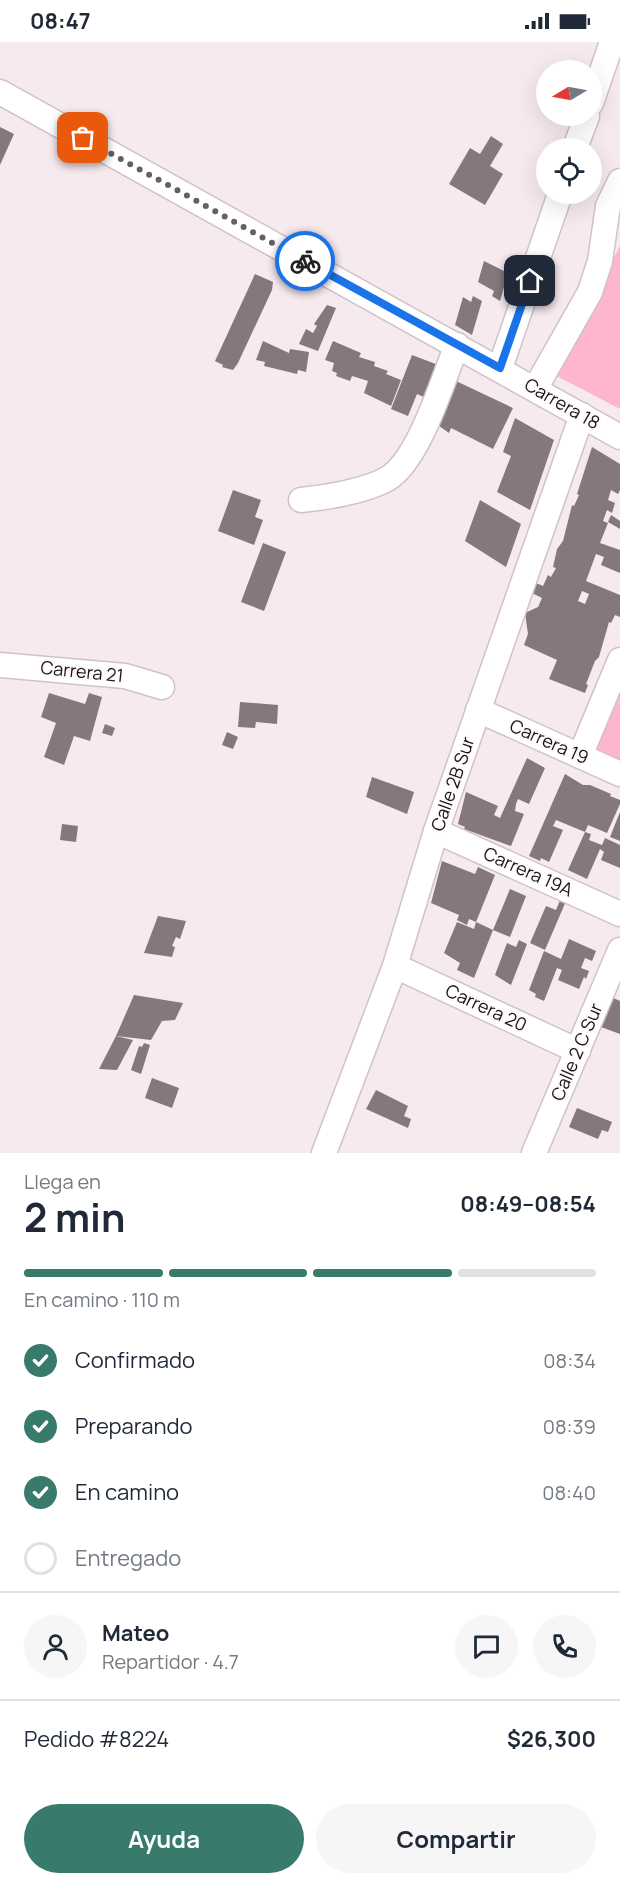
<!DOCTYPE html>
<html lang="es">
<meta charset="utf-8">
<style>
body{margin:0;font-family:Manrope,sans-serif;background:#f6f6f7;color:#1f2937;height:100vh;display:flex;flex-direction:column;font-size:22px;white-space:nowrap}
*{box-sizing:border-box;margin:0}
p{font-size:20px;color:#747a83}
.icon{flex:none;width:33px;height:33px;fill:none;stroke:currentColor;stroke-width:2;stroke-linecap:round;stroke-linejoin:round}
.map{position:relative;height:1111px;overflow:hidden}
.panel{display:flex;flex-direction:column;background:#fff;flex:1}
.panel>*{flex:none}
.needle{width:39px;rotate:260deg}
.fabs{position:absolute;left:536px;top:18px;display:grid;gap:12px}
.fabs a{display:grid;place-items:center;width:66px;height:66px;border-radius:50%;background:#fff;box-shadow:0 6px 24px #0002;font-size:30px}
.pin{position:absolute;display:grid;place-items:center;width:51px;height:51px;color:#fff;margin:-26px;border-radius:12px;box-shadow:0 3px 9px #0006}
.courier{position:absolute;display:grid;place-items:center;width:60px;height:60px;margin:-30px;border:4px solid #1a73e8;border-radius:50%;background:#fff;color:#222;box-shadow:0 2px 8px #0007}
.summary em{font-style:normal;font-weight:700}
.summary div{display:flex;flex-direction:column-reverse}
.summary{display:flex;align-items:center;justify-content:space-between;height:102px;padding:0 24px}
h1{font-size:39px;font-weight:700;line-height:45px}
.bar{display:grid;grid-template-columns:repeat(4,1fr);gap:9px 6px;align-content:center;height:72px;padding:0 24px}
.bar i{height:8px;border-radius:4px;background:#e0e1e3}
.bar .current{background:#387a6b}
.bar p{grid-column:span 4}
.line{display:flex;align-items:center;gap:15px;padding:0 24px;border-top:2px solid #e0e1e3}
.line div{flex:1}
.round{display:grid;place-items:center;flex:none;width:63px;height:63px;border-radius:32px;background:#f6f6f7}
ol{padding:0 24px;list-style:none}
li{display:flex;align-items:center;gap:18px;height:66px}
li p{margin-inline-start:auto}
li .icon{padding:6px;border-radius:50%;background:#387a6b;color:#fff;stroke-width:4}
li:last-child{color:#747a83}
li i{width:33px;height:33px;border:3px solid #e0e1e3;border-radius:50%}
.primary-button{display:flex;gap:12px;margin-top:auto;padding:12px 24px}
.primary-button a{flex:1;height:69px;border-radius:36px;background:#387a6b;color:#fff;font-size:24px;font-weight:700;line-height:69px;text-align:center}
.primary-button a+a{background:#f6f6f7;color:#1f2937}
.status{display:flex;justify-content:space-between;align-items:center;height:42px;padding:0 30px;background:#fff;direction:ltr}
.status svg{height:16px;fill:currentColor}
.map>svg:first-child{display:block}
</style>
<div class="status"><b>08:47</b><svg viewBox="0 0 49 12"><path d="M0 12V9h3v3zM5 12V6h3v6zM10 12V3h3v9zM15 12V0h3v12zM26 1h20v11H26zM47 4h2v5h-2z"/></svg></div>
<div class="map">
<svg width="620" height="1111" viewBox="0 0 620 1111">
<rect width="100%" height="100%" fill="#f7eaee"/>
<g fill="#feb5ce">
<polygon points="620,204 620,367 553,332"/>
<polygon points="620,652 620,718 596,707"/>
</g>
<g fill="#84787c" fill-rule="evenodd">
<polygon points="0,85 14,92 0,123"/>
<polygon points="491,94 503,102 490,124 503,132 485,163 449,142 470,106 480,112"/>
<polygon points="484,219 508,231 500,259 492,254 494,249 478,240"/>
<polygon points="255,232 273,240 272,248 238,321 233,328 222,325 223,323 215,319"/>
<polygon points="473,254 482,259 472,293 455,283 463,255 471,260"/>
<polygon points="327,263 336,266 318,309 299,302 306,287 313,291 317,284 314,282"/>
<polygon points="263,299 289,311 290,307 309,310 306,330 298,328 297,332 264,324 265,320 256,318"/>
<polygon points="333,299 361,311 359,315 375,320 374,324 388,329 386,332 401,338 391,364 364,351 368,339 352,334 350,339 336,334 337,331 332,329 334,321 325,318"/>
<polygon points="412,313 441,324 428,357 417,352 408,374 391,367"/>
<polygon points="456,339 513,366 493,407 451,386 449,391 435,381"/>
<polygon points="515,376 554,398 530,468 497,450 511,414 503,410"/>
<path d="M 592,405 L 620,422 L 620,448 L 618,452 L 611,448 L 608,458 L 615,461 L 612,471 L 607,468 L 603,479 L 608,481 L 600,501 L 620,508 L 620,531 L 601,523 L 604,515 L 596,512 L 586,539 L 620,553 L 620,575 L 615,573 L 611,581 L 609,580 L 599,615 L 595,619 L 586,642 L 588,643 L 585,651 L 549,637 L 557,618 L 524,603 L 528,592 L 525,571 L 538,565 L 542,556 L 532,551 L 536,541 L 543,544 L 548,533 L 551,535 L 556,526 L 553,525 L 557,507 L 563,499 L 572,463 L 574,464 L 579,453 L 577,452 ZM 582,549 L 589,552 L 585,562 L 578,559 Z"/>
<polygon points="233,448 261,458 255,475 263,478 254,503 218,489"/>
<polygon points="480,458 521,482 506,525 465,499"/>
<polygon points="611,473 620,479 620,487 608,480"/>
<polygon points="263,501 286,510 264,569 241,560"/>
<polygon points="49,651 85,662 89,651 102,655 90,699 74,694 64,723 44,715 56,681 41,675"/>
<polygon points="240,660 278,663 277,682 256,680 255,686 238,685"/>
<polygon points="105,682 115,686 112,694 102,691"/>
<polygon points="227,690 238,695 233,707 222,703"/>
<polygon points="527,716 545,726 529,762 518,757 516,762 515,769 524,772 511,804 464,787 465,785 458,782 466,750 498,764 494,773 500,776"/>
<polygon points="565,732 583,743 590,743 611,752 610,754 620,758 620,762 607,791 588,783 585,790 556,778 553,784 563,788 549,820 541,816 540,819 529,814"/>
<polygon points="372,735 414,750 407,772 366,755"/>
<polygon points="620,770 620,799 610,795"/>
<polygon points="62,782 78,784 76,800 60,798"/>
<polygon points="585,790 591,792 589,798 602,803 605,796 620,803 620,826 601,818 604,810 600,807 587,837 568,828"/>
<polygon points="442,819 475,832 478,825 495,833 476,880 469,877 467,883 457,878 459,873 431,861"/>
<polygon points="510,847 526,854 510,895 493,888"/>
<polygon points="561,856 566,859 545,908 530,901 546,864 556,868"/>
<polygon points="158,874 186,879 180,897 176,895 172,904 175,905 172,915 144,911"/>
<polygon points="457,880 474,887 476,880 493,888 474,936 457,928 460,921 444,911"/>
<polygon points="569,897 596,909 592,919 585,916 581,926 589,929 586,937 584,935 579,947 558,938 562,928 557,926 544,959 535,955 536,952 529,948 544,909 561,917"/>
<polygon points="519,898 527,902 511,943 495,933 507,901 516,905"/>
<polygon points="605,952 620,959 620,992 593,982"/>
<polygon points="134,953 183,961 175,978 162,979 151,998 116,994"/>
<polygon points="116,994 133,998 117,1028 99,1027"/>
<polygon points="144,1001 150,1003 141,1032 131,1028 139,1004 142,1005"/>
<polygon points="152,1036 179,1046 172,1066 145,1056"/>
<polygon points="376,1048 408,1064 404,1074 411,1077 408,1086 366,1067"/>
<polygon points="577,1066 612,1080 608,1090 602,1088 598,1097 569,1085"/>
</g>
<g fill="none" stroke-linecap="round" stroke-linejoin="round">
<g stroke="#d0c2c6" stroke-width="27">
<g id="minor">
<polyline points="0,50 620,395"/>
<polyline points="591,61 612,0"/>
<polyline points="575,106 587,74"/>
<polyline points="500,326 560,152"/>
<polyline points="535,347 590,250 600,219 608,164 620,139"/>
<path d="M 301,458 C 324,456 366,449 387,437 C 419,419 443,337 457,303"/>
<polyline points="0,623 125,634 162,645"/>
<polyline points="478,668 620,732"/>
<polyline points="580,714 620,618"/>
<polyline points="436,789 620,872"/>
<polyline points="395,924 578,1009"/>
<polyline points="324,1111 395,924 436,789 582,373"/>
<polyline points="534,1111 620,908"/>
</g>
</g>
<use href="#minor" stroke="#fff" stroke-width="24"/>
</g>
<g fill="none" stroke-linecap="round" stroke-linejoin="round">
<polyline stroke="#675f62" stroke-width="6" stroke-dasharray="0 10.8" points="83,96 305,219"/>
<polyline stroke="#1a73e8" stroke-width="8" points="305,219 500,326 530,239"/>
</g>
<g text-anchor="middle" stroke-width="4.5" stroke-linejoin="round" paint-order="stroke">
<g font-size="18" fill="#191416" stroke="#fff9fb">
<text transform="translate(562 362) rotate(30)" y="6">Carrera 18</text>
<text transform="translate(82 630) rotate(6)" y="6">Carrera 21</text>
<text transform="translate(549 700) rotate(24)" y="6">Carrera 19</text>
<text transform="translate(453 742) rotate(-71)" y="6">Calle 2B Sur</text>
<text transform="translate(528 830) rotate(24)" y="6">Carrera 19A</text>
<text transform="translate(486 966) rotate(25)" y="6">Carrera 20</text>
<text transform="translate(577 1010) rotate(-67)" y="6">Calle 2 C Sur</text>
</g>
</g>
</svg>
<div class="fabs">
<a><svg class="needle" viewBox="-14 -14 28 28"><path d="M0-13l5 13h-10z" fill="#e53935"/><path d="M0 13l5-13h-10z" fill="#747a83"/></svg></a>
<a><svg class="icon" aria-label="locate" viewBox="0 0 24 24"><circle cx="12" cy="12" r="6"/><path d="M12 2v4M12 18v4M2 12h4M18 12h4"/></svg></a>
</div>
<div class="pin" style="left:83px;top:96px;background:#ea580c"><svg class="icon" aria-label="bag" viewBox="0 0 24 24"><path d="M5 8h14l-1 12H6zM9 8a3 3 0 0 1 6 0"/></svg></div>
<div class="pin" style="left:530px;top:239px;background:#1f2937"><svg class="icon" aria-label="home" viewBox="0 0 24 24"><path d="M3 11l9-7 9 7M6 9v11h12V9"/></svg></div>
<div class="courier" style="left:305px;top:219px"><svg class="icon" aria-label="bike" viewBox="0 0 24 24"><circle cx="6" cy="16" r="4"/><circle cx="18" cy="16" r="4"/><path d="M6 16l4-8h5l3 8M10 8l3 8H6M13 5h3"/></svg></div>
</div>
<section class="panel">
<div class="summary"><div><h1>2 min</h1><p>Llega en</p></div><em>08:49–08:54</em></div>
<div class="bar"><i class="current"></i><i class="current"></i><i class="current"></i><i></i><p>En camino · 110 m</p></div>
<ol>
<li><svg class="icon" aria-label="check" viewBox="0 0 24 24"><path d="M5 12l5 5 9-10"/></svg>Confirmado<p>08:34</p></li>
<li><svg class="icon" aria-label="check" viewBox="0 0 24 24"><path d="M5 12l5 5 9-10"/></svg>Preparando<p>08:39</p></li>
<li><svg class="icon" aria-label="check" viewBox="0 0 24 24"><path d="M5 12l5 5 9-10"/></svg>En camino<p>08:40</p></li>
<li><i></i>Entregado</li>
</ol>
<div class="line" style="height:108px"><a class="round"><svg class="icon" aria-label="person" viewBox="0 0 24 24"><circle cx="12" cy="8" r="4"/><path d="M4 21q1-7 8-7t8 7"/></svg></a><div><b>Mateo</b><p>Repartidor · 4.7</p></div><a class="round"><svg class="icon" aria-label="chat" viewBox="0 0 24 24"><path d="M4 5h16v11H9l-5 4z"/></svg></a><a class="round"><svg class="icon" aria-label="phone" viewBox="0 0 24 24"><path d="M5 4h4l2 5-3 2q2 4 5 5l2-3 5 2v4C11 20 4 13 5 4z"/></svg></a></div>
<div class="line" style="height:78px"><div>Pedido #8224</div><b>$26,300</b></div>
<div class="primary-button"><a>Ayuda</a><a>Compartir</a></div>
</section>
